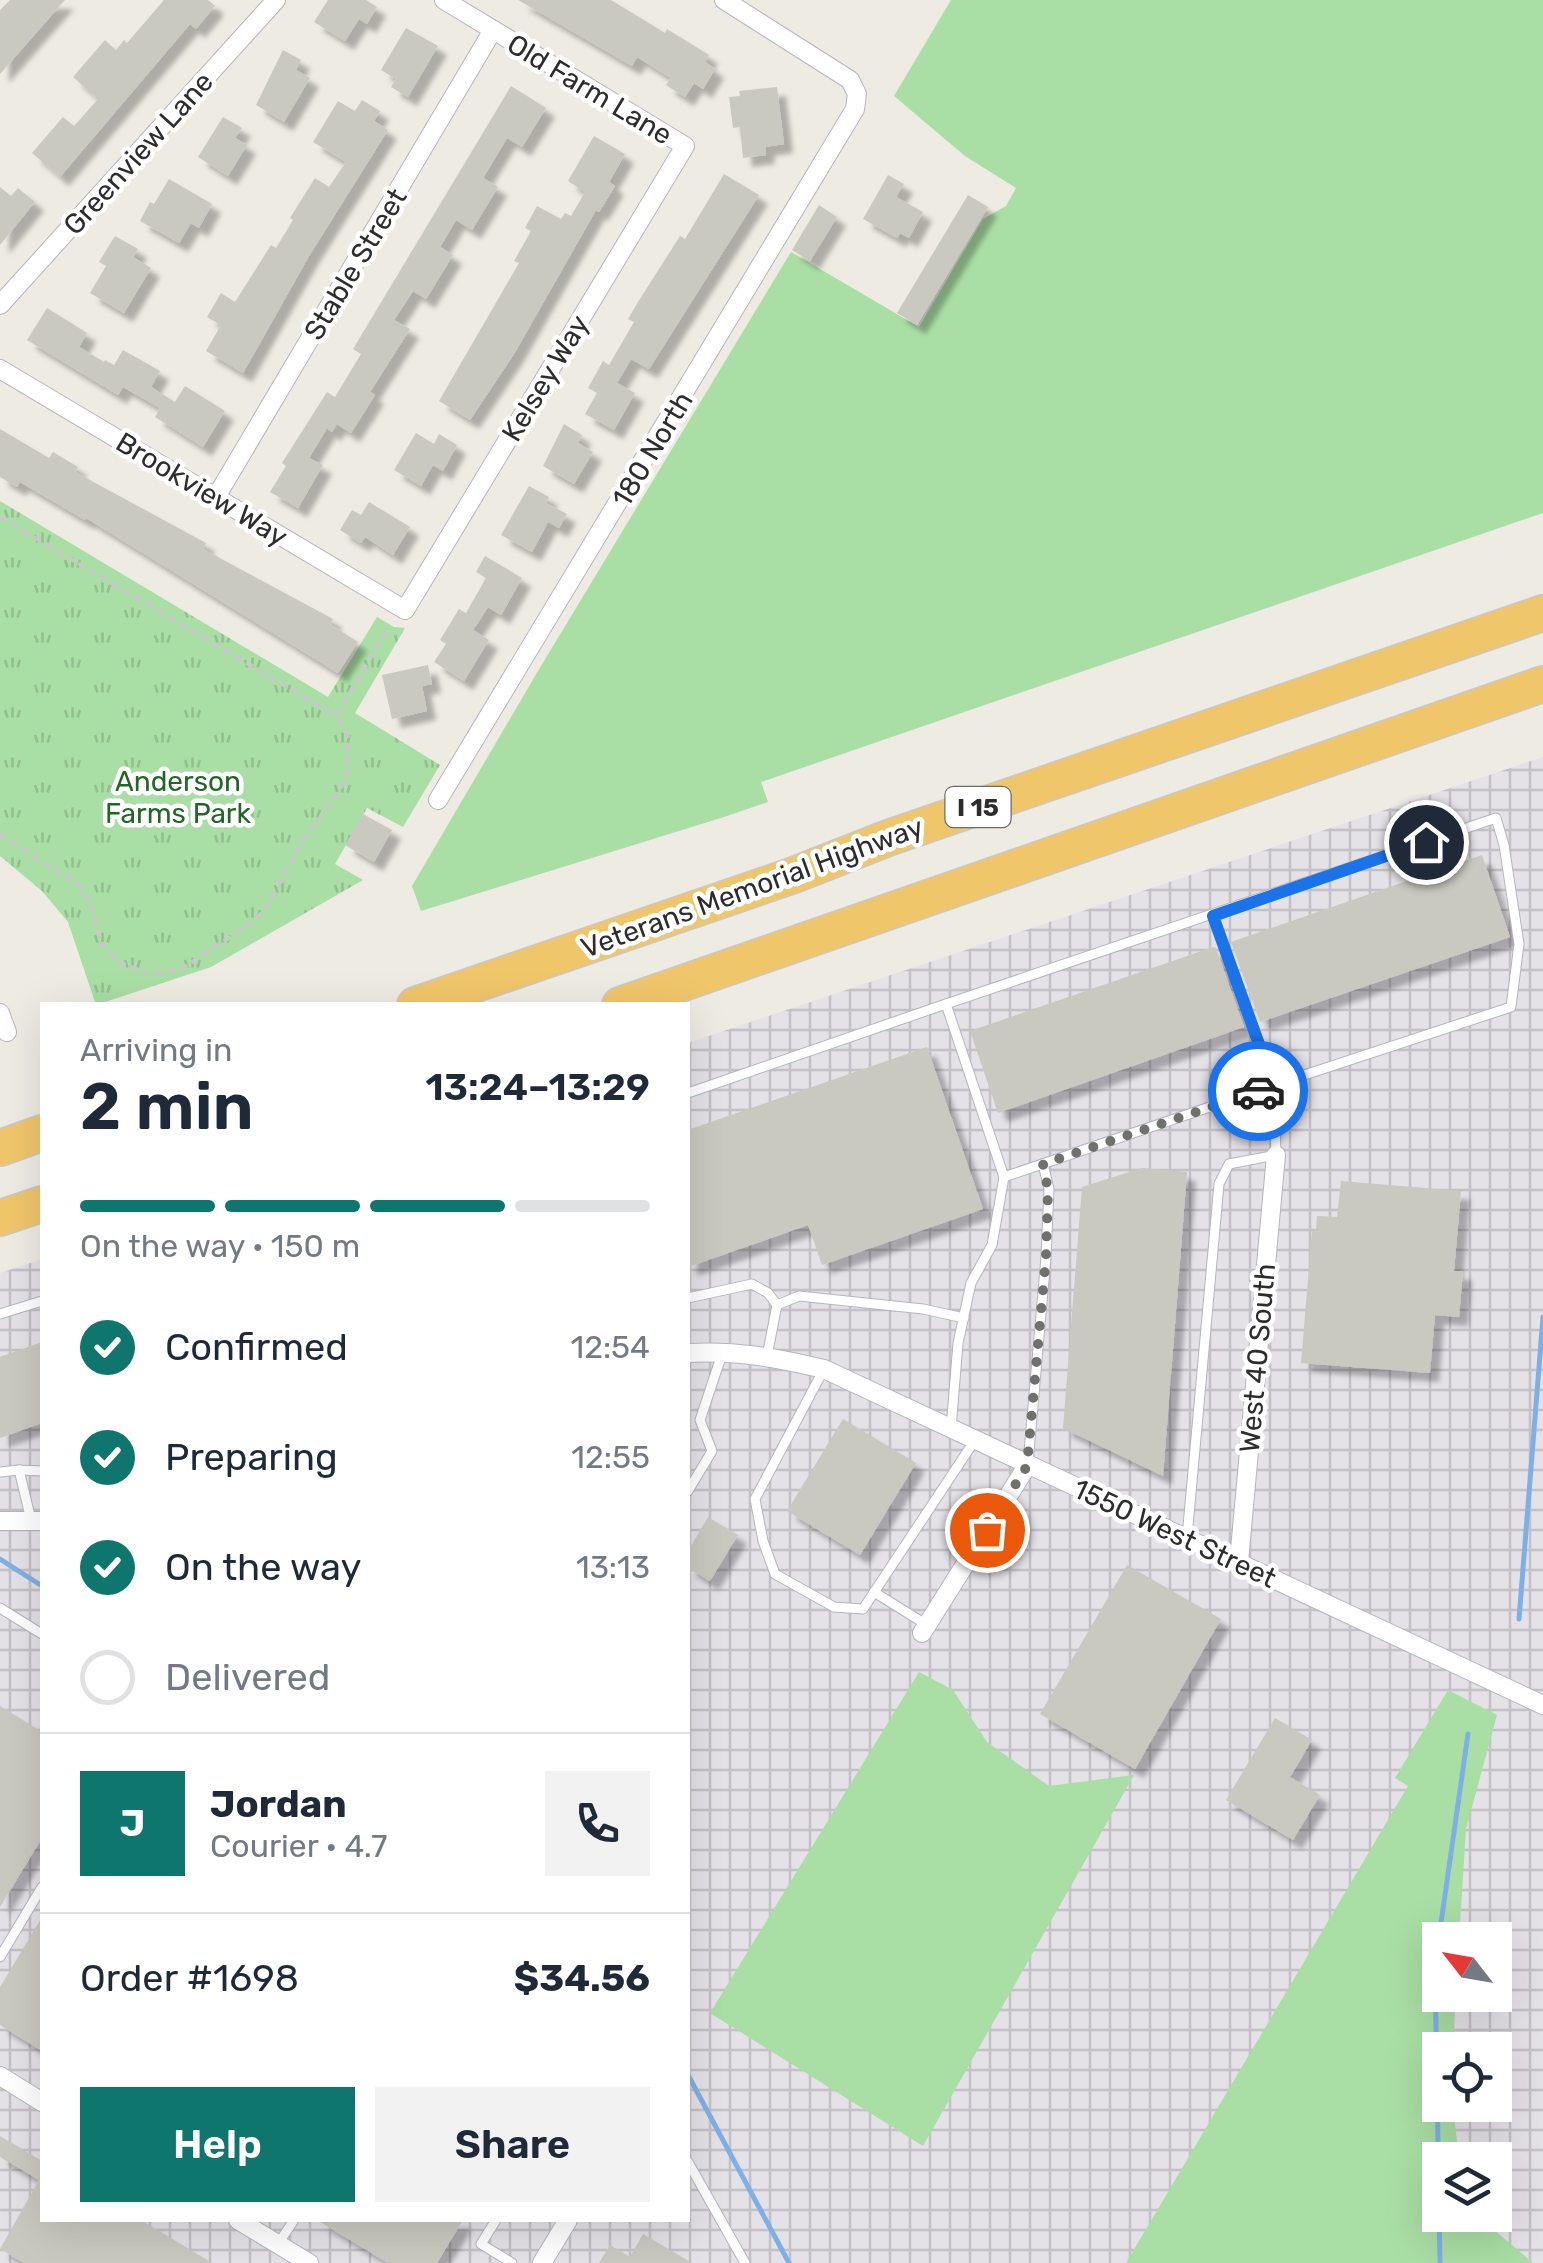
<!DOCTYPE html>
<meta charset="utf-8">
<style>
body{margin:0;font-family:Rubik,sans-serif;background:#f2f2f3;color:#1f2937;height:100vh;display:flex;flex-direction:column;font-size:38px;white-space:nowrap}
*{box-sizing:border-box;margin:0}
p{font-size:32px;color:#747a83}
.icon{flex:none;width:55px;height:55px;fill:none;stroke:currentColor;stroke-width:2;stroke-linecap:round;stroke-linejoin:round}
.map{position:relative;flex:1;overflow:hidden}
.panel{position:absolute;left:40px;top:1002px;width:650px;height:1220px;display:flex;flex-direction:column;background:#fff;border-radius:0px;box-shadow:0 10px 40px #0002}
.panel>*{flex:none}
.needle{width:65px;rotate:301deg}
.buttons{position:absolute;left:1422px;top:1922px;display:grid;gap:20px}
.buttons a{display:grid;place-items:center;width:90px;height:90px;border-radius:0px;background:#fff;box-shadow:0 10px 40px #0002;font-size:50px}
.pin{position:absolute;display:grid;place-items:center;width:85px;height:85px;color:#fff;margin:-42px;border:5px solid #fff;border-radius:50%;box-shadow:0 2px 10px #0007}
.courier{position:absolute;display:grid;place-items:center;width:100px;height:100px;margin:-50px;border:8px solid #1a73e8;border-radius:50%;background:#fff;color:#222;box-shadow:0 2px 12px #0007}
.summary em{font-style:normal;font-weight:600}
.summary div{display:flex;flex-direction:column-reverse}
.summary{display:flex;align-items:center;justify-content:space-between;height:170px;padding:0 40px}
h1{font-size:65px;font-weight:600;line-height:75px}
.bar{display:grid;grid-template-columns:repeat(4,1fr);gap:15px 10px;align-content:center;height:120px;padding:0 40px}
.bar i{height:12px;border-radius:8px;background:#e0e1e3}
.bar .on{background:#0f766e}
.bar p{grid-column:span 4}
.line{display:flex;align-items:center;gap:25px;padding:0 40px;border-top:2px solid #e0e1e3}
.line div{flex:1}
.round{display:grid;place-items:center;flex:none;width:105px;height:105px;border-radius:0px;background:#f2f2f3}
ol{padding:0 40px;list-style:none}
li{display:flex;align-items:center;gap:30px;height:110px}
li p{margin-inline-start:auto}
li .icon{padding:10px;border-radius:50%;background:#0f766e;color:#fff;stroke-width:4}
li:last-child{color:#747a83}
li i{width:55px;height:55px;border:5px solid #e0e1e3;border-radius:50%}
.primary-button{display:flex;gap:20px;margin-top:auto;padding:20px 40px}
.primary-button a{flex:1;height:115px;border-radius:0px;background:#0f766e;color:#fff;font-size:40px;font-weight:600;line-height:115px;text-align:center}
.primary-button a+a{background:#f2f2f3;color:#1f2937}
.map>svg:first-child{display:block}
</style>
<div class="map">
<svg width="1543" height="2263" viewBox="0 0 1543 2263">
<defs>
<pattern id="industrial-grid" width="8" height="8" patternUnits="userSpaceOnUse" patternTransform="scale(2.5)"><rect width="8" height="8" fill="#e4e1e7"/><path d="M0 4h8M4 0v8" fill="none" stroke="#c4c1c6"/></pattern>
<pattern id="park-tufts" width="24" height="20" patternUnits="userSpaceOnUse" patternTransform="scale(2.5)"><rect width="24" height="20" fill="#a9dea4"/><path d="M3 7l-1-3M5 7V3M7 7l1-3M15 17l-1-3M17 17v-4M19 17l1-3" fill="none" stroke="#92bf8e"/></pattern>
<filter id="shadow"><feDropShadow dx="9" dy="9" stdDeviation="2.5" flood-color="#0004"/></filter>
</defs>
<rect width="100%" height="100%" fill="#edebe2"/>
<path fill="url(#industrial-grid)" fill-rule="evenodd" d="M 1543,757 L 1543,2263 L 0,2263 L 0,1273 L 42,1259 L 42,2220 L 688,2220 L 688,1043 ZM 1440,1940 L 1495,1940 L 1495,1995 L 1440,1995 ZM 1440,2050 L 1495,2050 L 1495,2105 L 1440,2105 ZM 1440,2160 L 1495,2160 L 1495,2215 L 1440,2215 Z"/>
<g fill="#a9dea4">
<polygon points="951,0 1543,0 1543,513 761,782 768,802 724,817 421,911 412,886 538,671 791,252 919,327 983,219 1006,206 1016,188 965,156 894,96"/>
<polygon points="919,1672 953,1690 987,1742 1049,1786 1134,1775 923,2146 710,2013"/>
<polygon points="1448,1690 1497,1715 1466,1829 1459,1940 1440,1940 1440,1995 1456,1995 1453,2050 1440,2050 1440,2105 1453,2105 1459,2160 1440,2160 1440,2215 1481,2215 1485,2222 1533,2263 1126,2263 1408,1786 1395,1778"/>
</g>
<polygon fill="url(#park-tufts)" points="0,501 328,697 377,617 394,627 405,628 355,713 440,765 403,827 367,808 335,864 363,880 211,967 96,1005 68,922 42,891 0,856"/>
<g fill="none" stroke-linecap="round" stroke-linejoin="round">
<g stroke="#7fb0e5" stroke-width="5">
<polyline points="0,1559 42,1586"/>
<polyline points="1519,1619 1543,1317"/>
<polyline points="688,2075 789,2263"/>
<polyline points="1440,2263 1435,1965 1468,1734"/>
</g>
</g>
<g fill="#c9c9c0" filter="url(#shadow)">
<polygon points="10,0 65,0 0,74 0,10"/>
<polygon points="164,0 208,0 215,6 196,29 190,24 60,177 32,153 63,117 74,126 98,99 73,77 105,40 116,50 124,40 127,43"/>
<polygon points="328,0 366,0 377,7 367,24 359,19 345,41 314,22"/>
<polygon points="518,0 611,0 665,33 667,29 709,55 705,62 715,69 703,89 694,83 685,97 666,85 671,78 637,57 632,66"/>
<polygon points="406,28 438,46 408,97 391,87 396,79 381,70"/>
<polygon points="283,50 301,60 296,70 310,78 284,122 256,105"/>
<polygon points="511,86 546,108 522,147 507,138 483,178 498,187 472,230 456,220 440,247 453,255 426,299 413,291 394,320 410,329 370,392 375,395 351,433 337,424 332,432 327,428 309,458 323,465 298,508 270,492 286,466 282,463 327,392 335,397 361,354 353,349"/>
<polygon points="777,87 784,144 765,147 766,155 743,158 740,127 733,128 729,97 740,96 739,91"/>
<polygon points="362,100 380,111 374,121 388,130 309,256 243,373 206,351 221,325 207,317 221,293 235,302 271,245 276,248 293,220 290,218 315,178 329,187 346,162 313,142 338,101 355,111"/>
<polygon points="223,117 242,128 235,138 247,145 228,176 198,157"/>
<polygon points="594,136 625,154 609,182 615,186 599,212 596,210 514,354 470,420 439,401 519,263 514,261 531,231 525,228 537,206 561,219 565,213 571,216 585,192 568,181"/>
<polygon points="724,174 759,195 649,369 631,359 617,383 635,393 614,430 585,414 597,393 588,388 603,361 609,365 634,322 628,319 638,302 680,236 685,239"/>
<polygon points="888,175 904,184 896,197 923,212 909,238 900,233 897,238 863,219"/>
<polygon points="169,179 212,204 199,228 191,223 179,243 140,221 150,202 154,204"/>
<polygon points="0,187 11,196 18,188 35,202 0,245"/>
<polygon points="968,195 988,207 917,325 897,313"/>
<polygon points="819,205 837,217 810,261 792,250"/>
<polygon points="115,236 138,249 133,257 151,268 124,313 90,293 106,266 99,262"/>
<polygon points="47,308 87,333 79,347 104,362 105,360 114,365 123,350 160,371 151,387 175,402 185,386 225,411 203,447 155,417 160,408 123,387 118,395 27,340"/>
<polygon points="564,424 582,435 578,443 593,452 574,484 543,466"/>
<polygon points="0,429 49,458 53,452 78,467 75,472 206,543 203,549 333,619 330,624 358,642 338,673 86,518 85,520 20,482 17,487 0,477"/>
<polygon points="416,433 434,444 439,434 457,445 443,471 433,465 421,486 394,470"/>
<polygon points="529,486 549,497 546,503 567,514 559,528 548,522 532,552 501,535"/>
<polygon points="369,502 410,527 393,555 365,537 361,543 340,530 352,510 361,515"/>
<polygon points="485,556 522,578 501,615 488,607 473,630 489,640 464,681 434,662 446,644 440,640 459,609 466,613 486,578 476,572"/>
<polygon points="428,665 432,684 422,686 427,711 392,719 382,675"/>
<polygon points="363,814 392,830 374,862 345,845"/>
<polygon points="1482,855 1510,937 1260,1022 1231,942"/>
<polygon points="1213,947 1216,948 1244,1027 998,1113 970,1031"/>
<polygon points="927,1047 983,1209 822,1265 808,1225 688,1267 688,1130"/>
<polygon points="1142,1168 1187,1172 1163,1476 1063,1428 1082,1187"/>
<polygon points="1341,1181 1461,1191 1454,1271 1463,1271 1459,1317 1435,1315 1430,1373 1301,1363 1312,1231 1316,1231 1317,1216 1337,1217"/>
<polygon points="42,1342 42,1423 0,1438 0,1357"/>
<polygon points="843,1419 916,1463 860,1555 787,1511"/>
<polygon points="708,1517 738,1535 710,1581 688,1568 688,1551"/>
<polygon points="1127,1565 1221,1619 1135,1769 1040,1714"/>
<polygon points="0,1706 42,1732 42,1838 0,1907"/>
<polygon points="1275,1718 1312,1740 1290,1777 1320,1795 1293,1840 1226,1800"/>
<polygon points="42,1917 42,2051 0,2025 0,1987"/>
<polygon points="0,2136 42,2161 42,2220 141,2220 212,2263 24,2263 0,2249 39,2180 0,2157"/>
<polygon points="317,2220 463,2220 437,2263 388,2263"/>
<polygon points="643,2234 692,2263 599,2263 610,2245 630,2257"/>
</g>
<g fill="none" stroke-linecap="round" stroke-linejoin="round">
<g stroke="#b6b5bf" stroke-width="11">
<g id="lane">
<polyline points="688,1093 946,1004"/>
<polyline points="688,1298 752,1284 768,1293 777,1305"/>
<polyline points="0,1314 42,1301"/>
<polyline points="767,1356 777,1305 799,1296 923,1309 964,1318"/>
<polyline points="824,1369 755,1499 763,1541 775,1574 834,1607 863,1609 975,1440"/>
<polyline points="951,1429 958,1343 971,1283 992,1245 1004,1177"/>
<polyline points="1028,1463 1046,1257 1049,1189 1043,1164"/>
<polyline points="19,1470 42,1471"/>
<polyline points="0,1472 19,1470 31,1520"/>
<polyline points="688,1491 712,1451 700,1420 723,1351"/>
<polyline points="1187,1537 1219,1184 1229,1164 1276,1155 1274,1085 1004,1177 946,1004 1496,818 1504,845 1519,944 1511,1007 1274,1085 1213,916"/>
<polyline points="874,1592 927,1625"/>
<polyline points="0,1608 42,1634"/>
<polyline points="0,1957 42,1887"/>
<polyline points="688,2162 745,2263"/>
<polyline points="496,2220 481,2244 512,2263"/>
<polyline points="278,2244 294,2220"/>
</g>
</g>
<g stroke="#b6b5bf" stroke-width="20">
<g id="street">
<polyline points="0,305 276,0"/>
<polyline points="0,369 405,610 685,146 444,0"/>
<polyline points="216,497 493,30"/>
<polyline points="438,800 855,109 857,94 850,80 724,0"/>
<polyline points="0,1013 7,1032"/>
<path d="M 688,1353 C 735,1350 778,1358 824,1369 L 1543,1705"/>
<polyline points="0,1521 42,1521"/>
<polyline points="1239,1561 1276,1155"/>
<polyline points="922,1633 1027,1466"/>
<polyline points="0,2076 42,2102"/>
<polyline points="238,2220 309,2263"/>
<polyline points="542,2263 568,2220"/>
</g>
</g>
<g stroke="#c8c8c8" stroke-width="38">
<g id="highway">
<polyline points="415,1005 794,875 888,838 1543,613"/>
<polyline points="620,1005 1543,684"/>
<polyline points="0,1148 42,1133"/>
<polyline points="0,1218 42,1204"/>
</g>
</g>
<g stroke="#c8c8c8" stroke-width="4" stroke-dasharray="8 5" stroke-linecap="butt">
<polyline points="0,517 336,716 386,632"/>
<polyline points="0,834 78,884 90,904 103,947 119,962 148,974 180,970 253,922 265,909 305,838 340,790 347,774 348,736 336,716"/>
</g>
<use href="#lane" stroke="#fff" stroke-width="9"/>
<use href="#street" stroke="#fff" stroke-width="18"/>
<use href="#highway" stroke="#f0c66a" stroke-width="35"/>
</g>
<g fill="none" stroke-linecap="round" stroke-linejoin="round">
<polyline stroke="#70706c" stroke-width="10" stroke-dasharray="0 18" points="987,1530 1027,1466 1046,1257 1048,1190 1043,1164 1258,1091"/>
<polyline stroke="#1a73e8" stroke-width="12" points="1258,1091 1274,1086 1213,916 1426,842"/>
</g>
<g text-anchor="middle" stroke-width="9" stroke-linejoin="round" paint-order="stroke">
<rect fill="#fff" stroke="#6c6c6c" stroke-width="2.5" x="945.5" y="787" width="65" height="40" rx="8"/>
<g font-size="25" font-weight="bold" fill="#2d2d2d">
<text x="978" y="816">I 15</text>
</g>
<g font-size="28" fill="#2d2d2d" stroke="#fff">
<text transform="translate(590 89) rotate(31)" y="10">Old Farm Lane</text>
<text transform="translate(138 153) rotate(-48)" y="10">Greenview Lane</text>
<text transform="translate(355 264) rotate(-59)" y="10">Stable Street</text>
<text transform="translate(545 378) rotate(-59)" y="10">Kelsey Way</text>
<text transform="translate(652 449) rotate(-59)" y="10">180 North</text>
<text transform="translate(202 489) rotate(31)" y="10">Brookview Way</text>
<text transform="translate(752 887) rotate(-20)" y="10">Veterans Memorial Highway</text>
<text transform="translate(1257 1358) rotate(-85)" y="10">West 40 South</text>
<text transform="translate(1175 1533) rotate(25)" y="10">1550 West Street</text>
</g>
<g font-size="28" fill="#226625" stroke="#fff">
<text x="178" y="791">Anderson<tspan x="178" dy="32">Farms Park</tspan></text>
</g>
</g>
</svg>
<div class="buttons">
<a><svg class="needle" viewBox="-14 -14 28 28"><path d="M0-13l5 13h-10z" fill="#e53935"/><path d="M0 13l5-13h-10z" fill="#747a83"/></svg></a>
<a><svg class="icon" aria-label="locate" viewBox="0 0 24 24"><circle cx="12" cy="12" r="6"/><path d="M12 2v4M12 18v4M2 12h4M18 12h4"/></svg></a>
<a><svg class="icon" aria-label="layers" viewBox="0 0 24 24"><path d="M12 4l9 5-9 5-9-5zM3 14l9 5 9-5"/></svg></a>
</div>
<div class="pin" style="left:987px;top:1530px;background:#ea580c"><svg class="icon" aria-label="bag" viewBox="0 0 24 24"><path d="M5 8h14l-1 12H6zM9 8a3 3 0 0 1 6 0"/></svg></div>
<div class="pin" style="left:1426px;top:842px;background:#1f2937"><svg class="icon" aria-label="home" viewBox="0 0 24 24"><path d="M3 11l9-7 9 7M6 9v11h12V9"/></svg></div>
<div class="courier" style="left:1258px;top:1091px"><svg class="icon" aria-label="car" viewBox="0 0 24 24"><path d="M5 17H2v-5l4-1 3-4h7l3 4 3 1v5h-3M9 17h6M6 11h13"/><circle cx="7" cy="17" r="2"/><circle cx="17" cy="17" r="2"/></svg></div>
<section class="panel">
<div class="summary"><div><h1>2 min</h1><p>Arriving in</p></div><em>13:24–13:29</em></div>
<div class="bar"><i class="on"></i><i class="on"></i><i class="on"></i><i></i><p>On the way · 150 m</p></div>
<ol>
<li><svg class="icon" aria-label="check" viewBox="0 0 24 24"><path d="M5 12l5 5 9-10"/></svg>Confirmed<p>12:54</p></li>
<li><svg class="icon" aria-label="check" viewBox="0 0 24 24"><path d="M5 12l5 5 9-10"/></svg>Preparing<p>12:55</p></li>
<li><svg class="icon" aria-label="check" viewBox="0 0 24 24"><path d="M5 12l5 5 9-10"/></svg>On the way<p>13:13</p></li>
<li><i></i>Delivered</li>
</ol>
<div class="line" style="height:180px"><b class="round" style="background:#0f766e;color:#fff">J</b><div><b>Jordan</b><p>Courier · 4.7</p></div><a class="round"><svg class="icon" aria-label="phone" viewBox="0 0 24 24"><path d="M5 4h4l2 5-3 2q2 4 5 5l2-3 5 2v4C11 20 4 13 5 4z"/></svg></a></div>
<div class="line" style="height:130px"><div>Order #1698</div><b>$34.56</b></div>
<div class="primary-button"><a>Help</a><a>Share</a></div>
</section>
</div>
